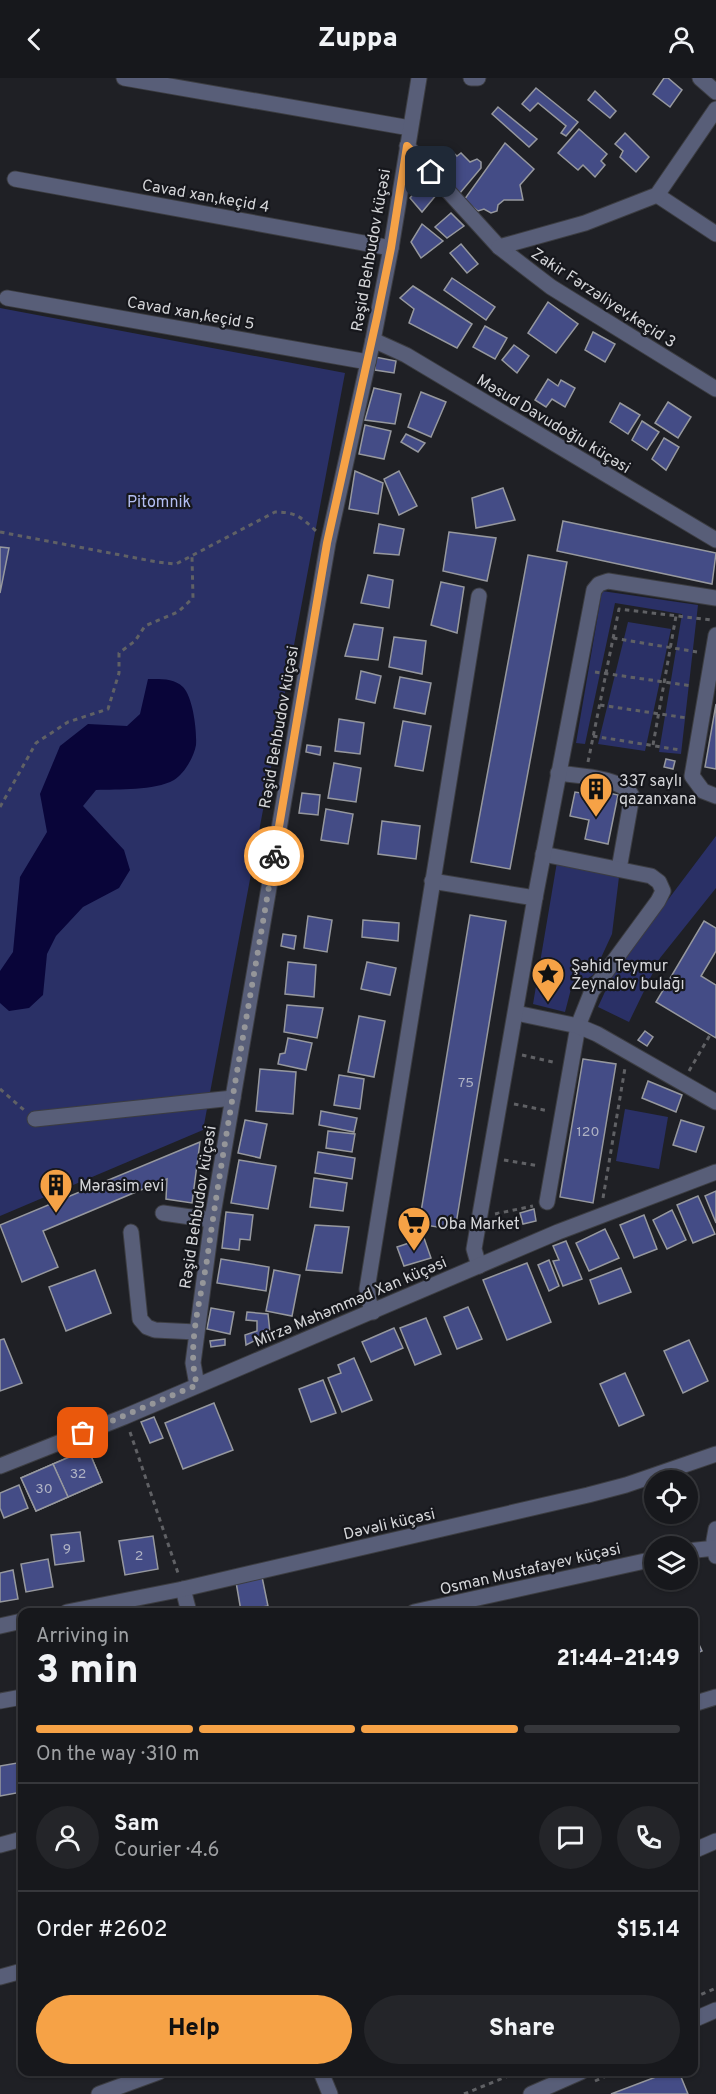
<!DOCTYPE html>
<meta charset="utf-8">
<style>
body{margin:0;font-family:Overpass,sans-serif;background:#242529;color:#f1f3f6;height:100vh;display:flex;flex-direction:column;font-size:22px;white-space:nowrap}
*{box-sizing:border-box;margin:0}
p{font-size:20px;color:#9ea0a3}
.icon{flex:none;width:33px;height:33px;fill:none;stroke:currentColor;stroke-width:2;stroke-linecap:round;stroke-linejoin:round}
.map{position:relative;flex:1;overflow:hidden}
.details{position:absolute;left:18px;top:1530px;width:680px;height:468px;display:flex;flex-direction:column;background:#17181c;border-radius:12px;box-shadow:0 2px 4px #0004,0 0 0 2px #36373b}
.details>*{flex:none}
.controls{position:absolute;left:644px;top:1392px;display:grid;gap:12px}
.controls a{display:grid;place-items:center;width:54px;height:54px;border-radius:50%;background:#17181c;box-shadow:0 2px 4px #0004,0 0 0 2px #36373b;font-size:30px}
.pin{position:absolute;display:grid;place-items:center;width:51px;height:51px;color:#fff;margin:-26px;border-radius:12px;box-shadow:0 3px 9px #0006}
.courier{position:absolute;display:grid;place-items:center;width:60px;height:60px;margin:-30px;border:4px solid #f6a246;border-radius:50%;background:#fff;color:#222;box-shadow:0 2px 8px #0007}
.summary em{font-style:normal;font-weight:800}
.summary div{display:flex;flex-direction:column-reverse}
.summary{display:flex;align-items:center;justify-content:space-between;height:102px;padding:0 18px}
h1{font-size:39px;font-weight:800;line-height:45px}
.bar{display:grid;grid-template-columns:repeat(4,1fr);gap:9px 6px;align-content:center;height:72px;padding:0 18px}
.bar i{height:8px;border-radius:4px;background:#36373b}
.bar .selected{background:#f6a246}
.bar p{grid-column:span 4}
.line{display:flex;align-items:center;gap:15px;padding:0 18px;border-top:2px solid #36373b}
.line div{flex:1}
.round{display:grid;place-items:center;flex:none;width:63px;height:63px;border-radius:32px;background:#242529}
.button{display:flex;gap:12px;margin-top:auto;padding:12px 18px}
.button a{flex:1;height:69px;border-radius:36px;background:#f6a246;color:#111;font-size:24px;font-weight:800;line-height:69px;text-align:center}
.button a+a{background:#242529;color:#f1f3f6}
header{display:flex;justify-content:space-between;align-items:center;height:78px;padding:0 18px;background:#17181c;font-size:27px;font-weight:800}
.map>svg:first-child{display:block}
</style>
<header><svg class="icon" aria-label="back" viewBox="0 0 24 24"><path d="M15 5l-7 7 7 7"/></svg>Zuppa<svg class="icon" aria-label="person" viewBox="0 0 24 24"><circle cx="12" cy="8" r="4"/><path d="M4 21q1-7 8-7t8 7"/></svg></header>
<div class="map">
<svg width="716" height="2016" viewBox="0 0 716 2016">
<rect width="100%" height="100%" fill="#1f2025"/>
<g fill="#2a3066">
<polygon points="0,230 345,295 203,1052 0,1138"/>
<polygon points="602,513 698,527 681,676 659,674 682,536 615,525 585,666 576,665"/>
<polygon points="628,544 671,551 645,673 598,666"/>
<polygon points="716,758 716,810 660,880 629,944 598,929 615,892"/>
<polygon points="557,784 619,799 612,856 593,897 571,911 565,934 533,926"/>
<polygon points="625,1031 668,1039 659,1091 616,1083"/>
</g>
<path fill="#090539" d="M 148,601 C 160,601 174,600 183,609 C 193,619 197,653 196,667 C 194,679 184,696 174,702 C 154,713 118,711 96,712 L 83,728 L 124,772 L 130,792 L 119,810 L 83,829 L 56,858 L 47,876 L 43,917 L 29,930 L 9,933 L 0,925 L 0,893 L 13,874 L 20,799 L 47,754 L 40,716 L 60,668 L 88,646 L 127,648 L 140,636 Z"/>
<g fill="#444c86" stroke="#96989e" stroke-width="1.5">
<polygon points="664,0 668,0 682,12 670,29 653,16"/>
<polygon points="536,10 578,44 566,58 561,55 566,48 538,25 530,33 522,26"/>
<polygon points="595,13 616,33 610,40 588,22"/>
<polygon points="498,29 537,61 529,69 492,36"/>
<polygon points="579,51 607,76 601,83 605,87 595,99 583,87 578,92 558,75"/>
<polygon points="625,55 649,79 636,94 620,79 623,73 615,66"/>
<polygon points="505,65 534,91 520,107 523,122 504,122 498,127 497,133 491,135 484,131 478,133 464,122"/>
<polygon points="450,72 457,78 461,75 470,84 477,81 481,84 481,90 460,115 452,108 444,95 446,88 441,82"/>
<polygon points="424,103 437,116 422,134 410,120"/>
<polygon points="451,135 464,148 447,160 435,149"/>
<polygon points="422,146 443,163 421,180 411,164"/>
<polygon points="461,166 478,186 467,195 450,175"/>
<polygon points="452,200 495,229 486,242 444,212"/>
<polygon points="413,208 472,246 457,270 409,245 414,231 400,220"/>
<polygon points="548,224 578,246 556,275 528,255"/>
<polygon points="485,248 507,260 495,281 473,269"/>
<polygon points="593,254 615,266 605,284 585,272"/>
<polygon points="514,267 529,278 517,295 502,282"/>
<polygon points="375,279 396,283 394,295 375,292"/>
<polygon points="548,301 558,308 561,302 575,310 565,329 552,321 546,329 535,322"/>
<polygon points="374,310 401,316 395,346 365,342"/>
<polygon points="421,314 446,324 431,359 408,349"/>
<polygon points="668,324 691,339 678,360 655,345"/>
<polygon points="620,325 640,337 628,356 610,344"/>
<polygon points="642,343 659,354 647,372 632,362"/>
<polygon points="365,347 391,353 384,381 359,376"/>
<polygon points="406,356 425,365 418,374 401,364"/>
<polygon points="664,360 679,369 666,392 652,381"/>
<polygon points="355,393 383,405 378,436 349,431"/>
<polygon points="399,393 417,428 399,437 384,401"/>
<polygon points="503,410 515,442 476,450 472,420"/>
<polygon points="563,443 716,475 712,506 557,473"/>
<polygon points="379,446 404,451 399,477 374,475"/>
<polygon points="449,454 496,460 487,503 443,493"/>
<polygon points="0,469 9,470 0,515"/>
<polygon points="528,477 567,484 510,791 471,784"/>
<polygon points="368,497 393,502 389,530 361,525"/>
<polygon points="441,504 464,509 457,555 431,547"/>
<polygon points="354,546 383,550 378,582 345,578"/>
<polygon points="394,559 426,563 422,596 389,589"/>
<polygon points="361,593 381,598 375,625 356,621"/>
<polygon points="400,599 431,605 425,636 394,630"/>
<polygon points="716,626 716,691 705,689"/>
<polygon points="339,641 364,645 360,676 335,673"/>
<polygon points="403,643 431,648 423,693 395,688"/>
<polygon points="307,667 321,669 320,677 306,674"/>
<polygon points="666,681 675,683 673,691 664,689"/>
<polygon points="334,685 361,690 356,724 328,720"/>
<polygon points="595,712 618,717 608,766 585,761 589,742 570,738 575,714 594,717"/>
<polygon points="302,715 320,717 318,737 299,735"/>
<polygon points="326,731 353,736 348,766 321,762"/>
<polygon points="382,743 420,748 416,781 378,776"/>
<polygon points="470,837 506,843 455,1152 419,1146"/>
<polygon points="308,838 332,842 327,874 304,870"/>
<polygon points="363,842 399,845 398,863 362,859"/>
<polygon points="704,843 716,850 716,873 701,898 716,907 716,960 656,924"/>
<polygon points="283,856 296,858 294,871 281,868"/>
<polygon points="288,884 316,887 314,919 285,916"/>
<polygon points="367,884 396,890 390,917 361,911"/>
<polygon points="287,927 323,930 317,960 284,954"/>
<polygon points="359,938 385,943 374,999 348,994"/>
<polygon points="645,953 653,959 647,968 638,962"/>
<polygon points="288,960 312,965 306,992 278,986 280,976 285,975"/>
<polygon points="583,981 616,986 593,1125 560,1119"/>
<polygon points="260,991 296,994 293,1036 256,1033"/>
<polygon points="339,997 364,1001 360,1031 334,1027"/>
<polygon points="648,1003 682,1017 676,1034 642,1020"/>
<polygon points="321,1033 357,1040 354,1054 319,1047"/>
<polygon points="245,1042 267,1046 260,1080 238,1075"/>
<polygon points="681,1042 704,1049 696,1074 673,1067"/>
<polygon points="328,1053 355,1056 352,1074 326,1070"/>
<polygon points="200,1064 192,1125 166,1121 167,1101 43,1153 58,1189 22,1204 0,1147"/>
<polygon points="318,1074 355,1080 352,1101 315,1095"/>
<polygon points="239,1082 276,1088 268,1131 231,1125"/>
<polygon points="314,1100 347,1105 343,1133 310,1129"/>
<polygon points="716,1113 716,1145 705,1118"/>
<polygon points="698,1118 715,1156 693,1165 677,1127"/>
<polygon points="534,1131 536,1143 523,1146 520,1135"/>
<polygon points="672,1132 686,1162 667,1171 653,1142"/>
<polygon points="226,1134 253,1137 250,1162 240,1161 239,1172 222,1170"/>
<polygon points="644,1137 657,1171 634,1180 620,1147"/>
<polygon points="315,1147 349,1149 342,1195 306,1192"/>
<polygon points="605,1151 619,1180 589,1193 576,1165"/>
<polygon points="424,1160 431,1180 404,1188 397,1169"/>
<polygon points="566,1163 582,1201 563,1208 553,1183 559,1182 553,1168"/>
<polygon points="221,1181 269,1189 266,1213 217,1205"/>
<polygon points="549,1182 559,1208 549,1213 538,1187"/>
<polygon points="527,1185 551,1244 507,1262 483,1202"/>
<polygon points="621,1190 631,1214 599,1226 590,1202"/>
<polygon points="95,1192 111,1235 66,1253 49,1209"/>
<polygon points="274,1192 300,1197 292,1238 266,1233"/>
<polygon points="468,1229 482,1261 457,1271 444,1239"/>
<polygon points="211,1230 234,1234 230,1256 207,1251"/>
<polygon points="247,1234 268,1236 270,1255 246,1267 245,1257 257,1253 257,1243 246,1242"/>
<polygon points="426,1240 441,1276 415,1287 400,1250"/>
<polygon points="394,1250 403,1270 371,1284 362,1264"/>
<polygon points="4,1261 22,1305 0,1313 0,1262"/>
<polygon points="225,1261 225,1267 211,1269 210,1263"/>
<polygon points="689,1262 708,1303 683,1315 664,1273"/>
<polygon points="354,1280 372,1322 342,1334 328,1300 341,1295 338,1287"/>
<polygon points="625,1295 644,1337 619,1348 600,1306"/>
<polygon points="323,1302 336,1335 311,1344 299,1311"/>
<polygon points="214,1325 233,1372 183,1391 165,1345"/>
<polygon points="154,1339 163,1360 150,1365 141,1344"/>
<polygon points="88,1371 102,1404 36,1433 21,1400"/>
<polygon points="88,1371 102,1404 68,1419 53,1386"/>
<polygon points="53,1386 68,1419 36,1433 21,1400"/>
<polygon points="19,1407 28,1430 4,1440 0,1430 0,1415"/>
<polygon points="80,1454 84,1483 55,1487 51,1457"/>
<polygon points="153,1458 158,1491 125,1497 119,1463"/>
<polygon points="48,1481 53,1509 26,1514 21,1486"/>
<polygon points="13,1492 18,1521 0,1524 0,1495"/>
<polygon points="262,1499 268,1528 241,1533 236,1504"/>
<polygon points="693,1554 702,1573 693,1577"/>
<polygon points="22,1644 22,1670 18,1645"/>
<polygon points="17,1685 22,1714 0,1718 0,1688"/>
<polygon points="669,1994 679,1994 688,2016 611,2016"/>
</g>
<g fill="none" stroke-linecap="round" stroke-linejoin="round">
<g stroke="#3c3d42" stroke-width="17">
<g id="minor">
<polyline points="124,0 410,50"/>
<polyline points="471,0 478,0"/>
<polyline points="700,0 716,14"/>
<polyline points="407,68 499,169 551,209 716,311"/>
<polyline points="15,101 391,170"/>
<polyline points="657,117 716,156"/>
<polyline points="499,169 585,145 657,117 716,31"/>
<polyline points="7,220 368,284"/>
<polyline points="373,262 406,277 716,462"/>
<polyline points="716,557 692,698 703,713 716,718"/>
<path d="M 558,695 C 578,698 622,699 632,718 L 619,791"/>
<polyline points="543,776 651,798 659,804 663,813 658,823 592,913 578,948 547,1124"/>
<polyline points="432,803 535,820"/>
<polyline points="516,935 578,948 597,956 716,1024"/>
<polyline points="35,1041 233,1020"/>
<polyline points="163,1135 212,1142"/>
<polyline points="131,1154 140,1241 147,1249 155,1252 196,1254"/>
<polyline points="479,1188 474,1171 535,820 594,512 599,506 608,503 716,520"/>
<polyline points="373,1234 369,1223 367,1211 479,518"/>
<polyline points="197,1307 193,1285 212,1142 328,465 373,262 391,170 419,0"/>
<polyline points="0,1388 124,1339 558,1154 716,1094"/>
<polyline points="716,1451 714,1462 716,1478"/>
<polyline points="687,1473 716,1470"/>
<polyline points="183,1511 189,1534"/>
<polyline points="67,1534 183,1511 588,1417 626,1407 716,1376"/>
<polyline points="414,1534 654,1481"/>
<polyline points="0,1548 22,1543"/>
<polyline points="0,1623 22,1619"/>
<polyline points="693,1626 716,1619"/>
<polyline points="0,1767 22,1761"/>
<polyline points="693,1773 716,1763"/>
<polyline points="0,1899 22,1893"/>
<polyline points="693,1942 716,1932"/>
<polyline points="321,1994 330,2016"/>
<polyline points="99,2016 159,1994"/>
<polyline points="531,2016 581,1994"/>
</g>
</g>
<g stroke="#606165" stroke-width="3" stroke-dasharray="4.5 4.5" stroke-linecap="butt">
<path d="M 0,454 L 157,484 L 176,486 L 275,434 C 296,434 301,439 316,453"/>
<polyline points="613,560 697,574"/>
<polyline points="595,594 692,608"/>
<polyline points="600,627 687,640"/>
<polyline points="593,658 680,672"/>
<polyline points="653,667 676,538"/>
<polyline points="588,684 619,531 711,542"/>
<polyline points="0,729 36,665 68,644 108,631 119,595 119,575 135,563 145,548 178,534 193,520 192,479"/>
<polyline points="522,977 557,985"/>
<polyline points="689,993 710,957"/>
<polyline points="0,1011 24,1032"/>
<polyline points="514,1026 549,1033"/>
<polyline points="504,1082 539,1088"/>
<polyline points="603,1120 625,990"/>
<polyline points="495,1136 533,1128"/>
<polyline points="130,1354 179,1498"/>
<polyline points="693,1920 716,1910"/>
<polyline points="595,2003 615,1994"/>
<polyline points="464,2016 518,1994"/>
</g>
<use href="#minor" stroke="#585e78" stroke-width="15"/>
</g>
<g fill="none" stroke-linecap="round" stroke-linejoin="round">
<path stroke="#959699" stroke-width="6" stroke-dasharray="0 10.8" d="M 83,1355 L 197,1307 C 186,1270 201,1220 207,1182 C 226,1047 252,913 274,778"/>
<polyline stroke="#f6a246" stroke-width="8" points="274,778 327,465 377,239 391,170 407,68 431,94"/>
</g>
<defs>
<g id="building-pin" transform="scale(1.725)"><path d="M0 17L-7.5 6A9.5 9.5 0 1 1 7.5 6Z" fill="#f6a246" stroke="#16171c"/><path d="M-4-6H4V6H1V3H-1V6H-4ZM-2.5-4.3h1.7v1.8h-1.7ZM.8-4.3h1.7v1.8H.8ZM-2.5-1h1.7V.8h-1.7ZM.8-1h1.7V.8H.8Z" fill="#111"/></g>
<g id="sight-pin" transform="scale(1.725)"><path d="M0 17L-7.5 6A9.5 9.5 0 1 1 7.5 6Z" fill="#f6a246" stroke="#16171c"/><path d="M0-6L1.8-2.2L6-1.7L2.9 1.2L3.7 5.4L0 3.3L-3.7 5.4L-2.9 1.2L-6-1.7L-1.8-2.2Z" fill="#111"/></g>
<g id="supermarket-pin" transform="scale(1.725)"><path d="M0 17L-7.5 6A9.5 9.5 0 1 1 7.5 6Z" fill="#f6a246" stroke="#16171c"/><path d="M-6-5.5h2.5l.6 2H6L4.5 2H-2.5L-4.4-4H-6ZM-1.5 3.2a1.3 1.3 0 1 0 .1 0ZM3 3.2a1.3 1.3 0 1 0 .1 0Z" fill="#111"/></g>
</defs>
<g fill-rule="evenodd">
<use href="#building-pin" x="596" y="711"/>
<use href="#sight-pin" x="548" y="896"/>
<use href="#building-pin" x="56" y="1107"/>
<use href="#supermarket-pin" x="414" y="1145"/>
</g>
<g text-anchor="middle" stroke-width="4.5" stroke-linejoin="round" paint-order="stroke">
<g font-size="14" fill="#b0b3c4">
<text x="466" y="1009">75</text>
<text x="588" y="1058">120</text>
<text x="78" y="1400">32</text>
<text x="44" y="1415">30</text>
<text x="67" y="1475">9</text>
<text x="139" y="1482">2</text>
</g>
<g font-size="16" fill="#d4d5d8" stroke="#16171c">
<text transform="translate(206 117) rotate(10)" y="6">Cavad xan,keçid 4</text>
<text transform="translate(370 172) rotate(-80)" y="6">Rəşid Behbudov küçəsi</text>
<text transform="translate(604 219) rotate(33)" y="6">Zakir Fərzəliyev,keçid 3</text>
<text transform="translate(191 234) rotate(10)" y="6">Cavad xan,keçid 5</text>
<text transform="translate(554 345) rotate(31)" y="6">Məsud Davudoğlu küçəsi</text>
<text transform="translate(278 649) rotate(-80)" y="6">Rəşid Behbudov küçəsi</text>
<text transform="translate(197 1129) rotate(-81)" y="6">Rəşid Behbudov küçəsi</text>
<text transform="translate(350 1223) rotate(-23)" y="6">Mirzə Məhəmməd Xan küçəsi</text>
<text transform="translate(389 1445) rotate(-13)" y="6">Dəvəli küçəsi</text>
<text transform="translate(530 1490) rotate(-13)" y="6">Osman Mustafayev küçəsi</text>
</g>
<g font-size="16" fill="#b3bef2" stroke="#16171c">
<text x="159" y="429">Pitomnik</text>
</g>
<g font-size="16" fill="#d4d5d8" stroke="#16171c" text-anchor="start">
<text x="619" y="708">337 saylı<tspan x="619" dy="18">qazanxana</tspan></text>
<text x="571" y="893">Şəhid Teymur<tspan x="571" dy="18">Zeynalov bulağı</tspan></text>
<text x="79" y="1113">Mərasim evi</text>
<text x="437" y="1151">Oba Market</text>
</g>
</g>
</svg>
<div class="controls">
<a><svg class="icon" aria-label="locate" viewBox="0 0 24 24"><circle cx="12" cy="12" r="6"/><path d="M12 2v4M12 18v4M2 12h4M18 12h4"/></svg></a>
<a><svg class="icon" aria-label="layers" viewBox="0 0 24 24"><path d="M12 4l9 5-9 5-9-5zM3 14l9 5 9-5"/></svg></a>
</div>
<div class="pin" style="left:83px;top:1355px;background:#ea580c"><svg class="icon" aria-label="bag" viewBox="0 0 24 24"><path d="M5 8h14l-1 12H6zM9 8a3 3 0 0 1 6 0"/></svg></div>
<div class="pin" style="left:431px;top:94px;background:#1f2937"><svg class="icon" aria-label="home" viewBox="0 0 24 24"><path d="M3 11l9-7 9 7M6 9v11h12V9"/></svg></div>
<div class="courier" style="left:274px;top:778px"><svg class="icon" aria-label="bike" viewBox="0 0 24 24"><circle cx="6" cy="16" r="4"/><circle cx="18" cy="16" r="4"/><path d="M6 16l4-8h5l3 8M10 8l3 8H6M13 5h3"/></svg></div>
<section class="details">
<div class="summary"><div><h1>3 min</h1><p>Arriving in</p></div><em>21:44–21:49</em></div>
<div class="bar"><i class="selected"></i><i class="selected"></i><i class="selected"></i><i></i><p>On the way · 310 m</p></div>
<div class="line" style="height:108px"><a class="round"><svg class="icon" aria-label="person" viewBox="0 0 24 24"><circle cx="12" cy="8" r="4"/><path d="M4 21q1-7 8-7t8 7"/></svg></a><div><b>Sam</b><p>Courier · 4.6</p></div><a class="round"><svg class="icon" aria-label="chat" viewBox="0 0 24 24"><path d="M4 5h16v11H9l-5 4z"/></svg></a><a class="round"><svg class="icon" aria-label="phone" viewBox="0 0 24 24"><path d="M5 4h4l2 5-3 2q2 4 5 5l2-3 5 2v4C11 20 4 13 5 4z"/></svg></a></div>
<div class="line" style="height:78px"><div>Order #2602</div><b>$15.14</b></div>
<div class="button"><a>Help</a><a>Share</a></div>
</section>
</div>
